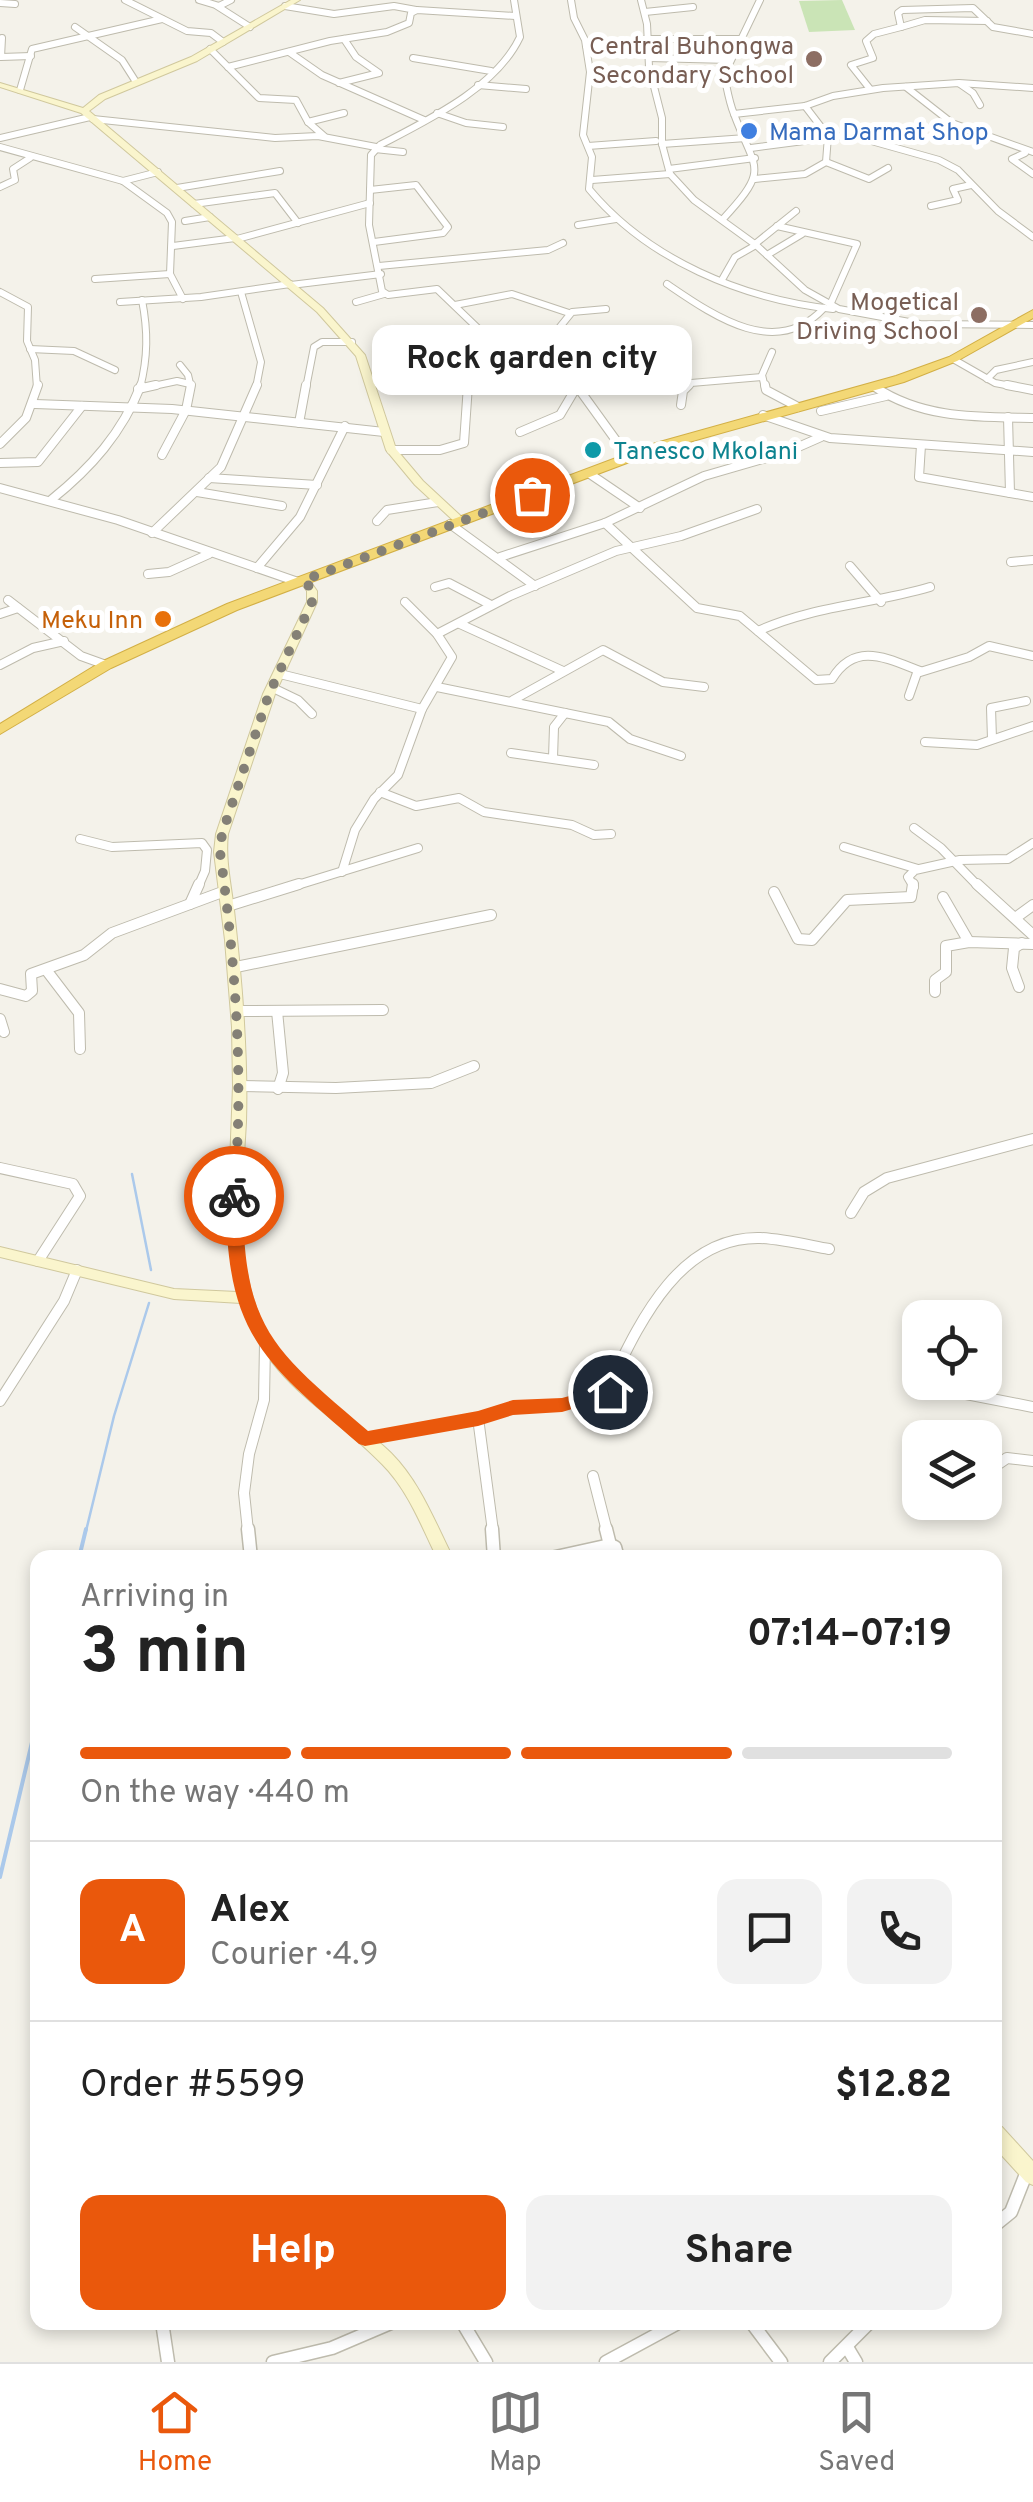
<!DOCTYPE html>
<meta charset="utf-8">
<style>
body{margin:0;font-family:Overpass,sans-serif;background:#f2f2f2;color:#222;height:100vh;display:flex;flex-direction:column;font-size:38px;white-space:nowrap}
*{box-sizing:border-box;margin:0}
p{font-size:32px;color:#767676}
.icon{flex:none;width:55px;height:55px;fill:none;stroke:currentColor;stroke-width:2;stroke-linecap:round;stroke-linejoin:round}
.map{position:relative;flex:1;overflow:hidden}
.drawer{position:absolute;left:30px;top:1550px;width:972px;height:780px;display:flex;flex-direction:column;background:#fff;border-radius:20px;box-shadow:0 5px 15px #0003}
.drawer>*{flex:none}
.fabs{position:absolute;left:902px;top:1300px;display:grid;gap:20px}
.fabs a{display:grid;place-items:center;width:100px;height:100px;border-radius:20px;background:#fff;box-shadow:0 5px 15px #0003;font-size:50px}
.pin{position:absolute;display:grid;place-items:center;width:85px;height:85px;color:#fff;margin:-42px;border:5px solid #fff;border-radius:50%;box-shadow:0 2px 10px #0007}
.courier{position:absolute;display:grid;place-items:center;width:100px;height:100px;margin:-50px;border:8px solid #ea580c;border-radius:50%;background:#fff;color:#222;box-shadow:0 2px 12px #0007}
.bubble{position:absolute;height:70px;border-radius:20px;background:#fff;box-shadow:0 5px 15px #0003;font-size:32px;font-weight:700;line-height:70px;text-align:center}
.overview em{font-style:normal;font-weight:700}
.overview div{display:flex;flex-direction:column-reverse}
.overview{display:flex;align-items:center;justify-content:space-between;height:170px;padding:0 50px}
h1{font-size:65px;font-weight:700;line-height:75px}
.bar{display:grid;grid-template-columns:repeat(4,1fr);gap:15px 10px;align-content:center;height:120px;padding:0 50px}
.bar i{height:12px;border-radius:8px;background:#e0e0e0}
.bar .current{background:#ea580c}
.bar p{grid-column:span 4}
.line{display:flex;align-items:center;gap:25px;padding:0 50px;border-top:2px solid #e0e0e0}
.line div{flex:1}
.round{display:grid;place-items:center;flex:none;width:105px;height:105px;border-radius:20px;background:#f2f2f2}
.cta{display:flex;gap:20px;margin-top:auto;padding:20px 50px}
.cta a{flex:1;height:115px;border-radius:20px;background:#ea580c;color:#fff;font-size:40px;font-weight:700;line-height:115px;text-align:center}
.cta a+a{background:#f2f2f2;color:#222}
.tab-bar{display:flex;justify-content:space-around;align-items:center;height:140px;border-top:2px solid #e0e0e0;background:#fff;font-size:28px;color:#767676}
.tab-bar a{display:grid;justify-items:center;gap:5px}
.tab-bar .current{color:#ea580c}
.map>svg:first-child{display:block}
</style>
<div class="map">
<svg width="1033" height="2362" viewBox="0 0 1033 2362">
<rect width="100%" height="100%" fill="#f4f2ea"/>
<polygon fill="#cae4b6" points="842,0 855,30 809,32 799,1"/>
<g fill="none" stroke-linecap="round" stroke-linejoin="round">
<g stroke="#abc9eb" stroke-width="2.5">
<polyline points="132,1174 151,1270"/>
<polyline points="86,1531 114,1416 149,1303"/>
</g>
<g stroke="#abc9eb" stroke-width="4">
<polyline points="79,1558 86,1529"/>
<polyline points="0,1877 38,1717"/>
</g>
<g stroke="#bebbad" stroke-width="8">
<g id="street-far3">
<polyline points="125,0 187,31 211,33 223,42"/>
<polyline points="199,0 219,6 231,0"/>
<path d="M 514,0 L 520,37 C 496,88 428,120 380,145 L 371,155 L 369,225 L 382,291 L 388,295 L 437,289 L 487,337 L 544,341 L 578,388"/>
<path d="M 571,0 L 574,18 L 585,40 L 590,72 L 583,135 L 592,157 L 589,189 C 648,260 742,299 833,309"/>
<polyline points="641,0 647,24 649,67 662,118 662,144 670,174 694,200 756,245 805,290 839,309 920,324 1033,325"/>
<polyline points="0,3 15,4"/>
<polyline points="217,6 250,27"/>
<polyline points="285,6 334,14 394,6 416,10"/>
<polyline points="645,12 693,7"/>
<polyline points="75,27 122,60 136,82"/>
<polyline points="901,27 925,20 987,21"/>
<polyline points="2,38 1,57 31,56"/>
<polyline points="646,39 741,39"/>
<polyline points="586,46 646,41"/>
<polyline points="210,49 259,98 296,100 308,122 324,136"/>
<polyline points="289,52 322,75 424,120"/>
<polyline points="413,58 491,71"/>
<polyline points="649,58 730,60"/>
<polyline points="228,67 330,41 387,32 409,23 411,13 417,10 515,16"/>
<polyline points="339,83 379,73 356,57 344,39"/>
<polyline points="960,84 973,93 980,105"/>
<polyline points="478,85 526,89"/>
<polyline points="906,87 952,123 1033,152"/>
<polyline points="870,89 851,65 873,58 866,41 874,34 901,27 898,13 902,10 973,8 993,27 1033,34"/>
<polyline points="20,90 32,49 162,19"/>
<polyline points="437,113 466,123 503,127"/>
<polyline points="734,114 805,106 833,96 883,88 959,83 1033,88"/>
<polyline points="93,119 275,138 318,136 376,147"/>
<polyline points="308,122 344,113"/>
<polyline points="0,138 90,117"/>
<polyline points="662,144 746,138"/>
<polyline points="588,146 656,141"/>
<polyline points="0,147 123,181 167,213 172,222 170,274 183,299"/>
<polyline points="751,148 850,135 939,160 958,170 998,211 1033,237"/>
<polyline points="375,149 403,152"/>
<polyline points="1025,153 1012,159 1033,174"/>
<polyline points="826,162 869,179 888,168"/>
<polyline points="669,169 755,158"/>
<polyline points="755,179 805,174 826,162 828,136 805,106"/>
<polyline points="592,180 670,174"/>
<polyline points="123,181 158,172"/>
<polyline points="0,187 15,180 13,169 30,158"/>
<polyline points="177,188 280,171"/>
<polyline points="370,190 416,185 448,227 443,233 374,242"/>
<polyline points="194,204 275,193 298,223"/>
<polyline points="931,206 958,200 953,189 971,185"/>
<path d="M 723,219 C 771,167 755,171 734,114 C 729,102 727,88 724,75 L 760,0"/>
<polyline points="185,221 210,217"/>
<polyline points="578,225 616,219"/>
<polyline points="777,226 857,244 830,305"/>
<polyline points="237,239 370,203"/>
<polyline points="755,244 796,211"/>
<polyline points="173,246 235,238"/>
<polyline points="767,255 802,234"/>
<polyline points="379,266 548,250 563,243"/>
<polyline points="723,278 735,257 756,245"/>
<polyline points="95,279 170,274"/>
<path d="M 667,284 C 714,316 776,360 824,308"/>
<polyline points="291,285 381,274"/>
<polyline points="0,292 28,307 27,341 35,360 37,388"/>
<polyline points="241,292 261,362 256,388"/>
<polyline points="120,302 201,297 290,284"/>
<polyline points="356,302 384,294"/>
<polyline points="455,305 512,294 569,313"/>
<polyline points="546,344 572,312 606,309"/>
<polyline points="30,349 74,351 115,370"/>
<polyline points="953,359 995,383 1021,388"/>
<polyline points="180,365 188,375 191,388"/>
<polyline points="987,379 996,370 1033,362"/>
<polyline points="369,380 455,372 468,380 468,388"/>
<path d="M 140,388 C 148,357 148,331 142,300"/>
<polyline points="144,388 177,381 190,384"/>
<polyline points="306,388 314,347 322,342 352,342"/>
<polyline points="686,388 691,383 762,377"/>
<polyline points="765,388 762,375 772,352"/>
</g>
</g>
<g stroke="#bebbad" stroke-width="10">
<g id="street-far2">
<polyline points="576,385 628,457"/>
<polyline points="765,385 766,390 798,407"/>
<polyline points="1007,385 1033,390"/>
<path d="M 875,387 C 923,419 977,417 1033,418"/>
<polyline points="138,389 156,385"/>
<polyline points="35,404 172,409 384,432"/>
<polyline points="681,405 683,391 689,385"/>
<polyline points="821,411 886,396"/>
<polyline points="763,415 830,438 1033,452"/>
<polyline points="1008,417 1010,493"/>
<polyline points="299,423 306,385"/>
<polyline points="520,432 560,415 576,388"/>
<polyline points="0,444 26,418 38,385"/>
<polyline points="921,445 919,477 1033,497"/>
<polyline points="391,450 440,450 464,443 468,385"/>
<polyline points="162,455 186,410 191,385"/>
<polyline points="0,463 38,462 82,406"/>
<polyline points="590,474 640,508"/>
<polyline points="209,478 317,485"/>
<polyline points="0,488 118,520 298,582"/>
<polyline points="197,492 282,506"/>
<path d="M 51,500 C 91,468 122,433 141,385"/>
<polyline points="377,521 387,510 438,502"/>
<path d="M 605,523 L 697,608 L 740,616 L 816,680 L 832,679 C 855,641 886,658 920,671"/>
<polyline points="450,524 535,586"/>
<polyline points="152,533 221,467 257,385"/>
<polyline points="500,557 605,523 704,476 787,452 821,437"/>
<polyline points="1011,562 1033,560"/>
<polyline points="850,566 881,602"/>
<polyline points="257,568 300,517 345,426"/>
<polyline points="148,574 169,572 209,554"/>
<polyline points="435,587 449,583 491,605"/>
<polyline points="8,600 81,656 106,665"/>
<polyline points="0,614 18,608"/>
<polyline points="460,624 563,671"/>
<path d="M 758,631 C 812,606 873,604 930,587"/>
<polyline points="437,634 510,596 616,551 681,536 757,509"/>
<polyline points="0,665 33,648 64,641"/>
<polyline points="280,674 422,709"/>
<polyline points="437,687 609,722 630,739 681,756"/>
<polyline points="273,688 298,700 312,714"/>
<polyline points="909,696 917,673 969,657 989,646 1033,656"/>
<polyline points="513,700 603,650 663,682 704,687"/>
<polyline points="992,739 991,708 1026,701"/>
<polyline points="925,742 977,745 1033,726"/>
<polyline points="511,753 594,765"/>
<polyline points="553,758 554,727 565,713"/>
<polyline points="380,792 416,806 459,798 484,812 572,825 594,835 611,834"/>
<polyline points="914,828 941,848 979,887"/>
<polyline points="80,839 112,847 202,843 207,850 205,871 198,887"/>
<polyline points="844,847 918,869"/>
<polyline points="342,872 355,830 374,799 398,775 422,709 452,657 437,634 405,602"/>
<polyline points="291,887 418,848"/>
<polyline points="914,887 908,877 915,870 960,860 1008,859 1033,843"/>
</g>
</g>
<g stroke="#bebbad" stroke-width="12">
<g id="street-far1">
<polyline points="977,884 1033,935"/>
<polyline points="774,892 798,939 812,940 847,900 911,897 913,884"/>
<polyline points="943,897 969,942"/>
<polyline points="190,904 199,884"/>
<polyline points="228,906 299,884"/>
<polyline points="1018,916 1033,905"/>
<polyline points="236,967 491,915"/>
<polyline points="47,971 79,1013 80,1049"/>
<polyline points="1019,987 1012,968 1014,948 1022,943"/>
<polyline points="0,989 26,996 32,991 31,974 84,955 112,933 225,891"/>
<polyline points="935,992 935,980 946,972 946,946 969,942 1033,944"/>
<polyline points="238,1011 383,1010"/>
<polyline points="277,1011 283,1073 278,1089"/>
<polyline points="0,1019 4,1032"/>
<polyline points="240,1086 336,1088 431,1083 474,1066"/>
<polyline points="0,1168 73,1184 80,1196 38,1261"/>
<polyline points="851,1213 864,1192 887,1178 1033,1139"/>
<polyline points="961,1393 1033,1407"/>
<polyline points="0,1401 64,1301 77,1270"/>
<polyline points="478,1418 493,1531"/>
<path d="M 365,1439 L 478,1418 L 513,1407 L 562,1405 L 605,1394 C 636,1331 675,1236 760,1238 C 782,1239 807,1245 829,1249"/>
<polyline points="985,1473 1007,1458 1033,1461"/>
<polyline points="593,1476 607,1531"/>
<polyline points="248,1531 244,1493 249,1454 264,1400 265,1343"/>
</g>
</g>
<g stroke="#bebbad" stroke-width="15">
<g id="street">
<polyline points="248,1529 251,1558"/>
<polyline points="492,1529 494,1558"/>
<polyline points="606,1529 610,1545"/>
<polyline points="551,1558 610,1545 615,1547 618,1558"/>
<polyline points="995,2225 1011,2212 1028,2169"/>
<polyline points="162,2322 168,2362"/>
<polyline points="462,2322 486,2362"/>
<polyline points="751,2322 781,2362"/>
<polyline points="847,2347 856,2362"/>
<polyline points="273,2362 332,2348 393,2322"/>
<polyline points="606,2362 680,2322"/>
<polyline points="830,2362 870,2322"/>
</g>
</g>
<g stroke="#d0c89d" stroke-width="2">
<g id="secondary">
<polygon points="291,0 300,0 197,61 105,99 89,111 323,308 365,355 396,449 423,481 464,519 464,523 456,523 415,485 386,450 356,356 317,312 81,113 0,87 0,83 83,108 99,95 191,57"/>
<path d="M 304,577 L 308,578 L 317,591 L 317,602 L 275,694 L 228,834 C 225,859 231,884 234,910 C 238,947 242,985 244,1023 C 246,1056 247,1089 246,1122 C 242,1195 232,1272 270,1338 C 298,1387 352,1415 391,1453 C 420,1482 435,1522 453,1558 L 437,1558 C 421,1525 408,1490 382,1464 C 327,1407 268,1385 241,1303 L 174,1299 L 0,1257 L 0,1247 L 174,1289 L 237,1292 L 229,1246 L 228,1215 L 233,1086 L 232,1027 L 225,940 L 214,852 L 216,834 L 263,694 L 307,602 L 307,591 L 299,580 Z"/>
<polygon points="995,2125 1002,2127 1033,2161 1033,2185 1026,2182 995,2148"/>
</g>
</g>
<g stroke="#d2af46" stroke-width="2">
<polygon id="highway" points="1033,310 1033,318 957,361 904,382 664,449 237,610 111,668 0,734 0,724 101,662 227,604 656,443 896,376 949,357"/>
</g>
<use href="#street-far3" stroke="#fff" stroke-width="6"/>
<use href="#street-far2" stroke="#fff" stroke-width="8"/>
<use href="#street-far1" stroke="#fff" stroke-width="10"/>
<use href="#street" stroke="#fff" stroke-width="12"/>
<use href="#secondary" fill="#faf5cd" fill-rule="evenodd"/>
<use href="#highway" fill="#f3d876" fill-rule="evenodd"/>
</g>
<path fill="#ea580c" d="M 234,1190 L 243,1196 C 243,1329 272,1349 368,1431 L 478,1411 L 513,1400 L 562,1398 L 610,1385 L 616,1387 L 616,1396 L 562,1412 L 513,1415 L 478,1426 L 365,1446 L 359,1444 C 261,1359 226,1334 226,1196 Z"/>
<g fill="none" stroke-linecap="round" stroke-linejoin="round">
<path stroke="#848076" stroke-width="10" stroke-dasharray="0 18" d="M 234,1196 C 244,1080 236,968 220,852 L 222,834 L 269,694 L 312,602 L 312,590 L 304,580 L 532,495"/>
</g>
<g fill="#8d6e63" stroke="#fff" stroke-width="4">
<circle cx="814" cy="59" r="10"/>
<circle cx="979" cy="315" r="10"/>
</g>
<circle fill="#3f7fe0" stroke="#fff" stroke-width="4" cx="749" cy="131" r="10"/>
<circle fill="#0f9aa8" stroke="#fff" stroke-width="4" cx="593" cy="450" r="10"/>
<circle fill="#e8710a" stroke="#fff" stroke-width="4" cx="163" cy="619" r="10"/>
<g text-anchor="middle" stroke-width="10" stroke-linejoin="round" paint-order="stroke">
<g font-size="25" fill="#785e54" stroke="#fff" text-anchor="end">
<text x="794" y="54">Central Buhongwa<tspan x="794" dy="29">Secondary School</tspan></text>
<text x="959" y="310">Mogetical<tspan x="959" dy="29">Driving School</tspan></text>
</g>
<g font-size="25" fill="#366cbe" stroke="#fff" text-anchor="start">
<text x="769" y="140">Mama Darmat Shop</text>
</g>
<g font-size="25" fill="#0d838f" stroke="#fff" text-anchor="start">
<text x="613" y="459">Tanesco Mkolani</text>
</g>
<g font-size="25" fill="#c56008" stroke="#fff" text-anchor="end">
<text x="143" y="628">Meku Inn</text>
</g>
</g>
</svg>
<div class="fabs">
<a><svg class="icon" aria-label="locate" viewBox="0 0 24 24"><circle cx="12" cy="12" r="6"/><path d="M12 2v4M12 18v4M2 12h4M18 12h4"/></svg></a>
<a><svg class="icon" aria-label="layers" viewBox="0 0 24 24"><path d="M12 4l9 5-9 5-9-5zM3 14l9 5 9-5"/></svg></a>
</div>
<div class="pin" style="left:532px;top:495px;background:#ea580c"><svg class="icon" aria-label="bag" viewBox="0 0 24 24"><path d="M5 8h14l-1 12H6zM9 8a3 3 0 0 1 6 0"/></svg></div>
<div class="pin" style="left:610px;top:1392px;background:#1f2937"><svg class="icon" aria-label="home" viewBox="0 0 24 24"><path d="M3 11l9-7 9 7M6 9v11h12V9"/></svg></div>
<div class="courier" style="left:234px;top:1196px"><svg class="icon" aria-label="bike" viewBox="0 0 24 24"><circle cx="6" cy="16" r="4"/><circle cx="18" cy="16" r="4"/><path d="M6 16l4-8h5l3 8M10 8l3 8H6M13 5h3"/></svg></div>
<div class="bubble" style="left:372px;top:325px;width:320px">Rock garden city</div>
<section class="drawer">
<div class="overview"><div><h1>3 min</h1><p>Arriving in</p></div><em>07:14–07:19</em></div>
<div class="bar"><i class="current"></i><i class="current"></i><i class="current"></i><i></i><p>On the way · 440 m</p></div>
<div class="line" style="height:180px"><b class="round" style="background:#ea580c;color:#fff">A</b><div><b>Alex</b><p>Courier · 4.9</p></div><a class="round"><svg class="icon" aria-label="chat" viewBox="0 0 24 24"><path d="M4 5h16v11H9l-5 4z"/></svg></a><a class="round"><svg class="icon" aria-label="phone" viewBox="0 0 24 24"><path d="M5 4h4l2 5-3 2q2 4 5 5l2-3 5 2v4C11 20 4 13 5 4z"/></svg></a></div>
<div class="line" style="height:130px"><div>Order #5599</div><b>$12.82</b></div>
<div class="cta"><a>Help</a><a>Share</a></div>
</section>
</div>
<nav class="tab-bar">
<a class="current"><svg class="icon" aria-label="home" viewBox="0 0 24 24"><path d="M3 11l9-7 9 7M6 9v11h12V9"/></svg>Home</a>
<a><svg class="icon" aria-label="map" viewBox="0 0 24 24"><path d="M3 6l6-2 6 2 6-2v14l-6 2-6-2-6 2zM9 4v14M15 6v14"/></svg>Map</a>
<a><svg class="icon" aria-label="saved" viewBox="0 0 24 24"><path d="M7 4h10v16l-5-4-5 4z"/></svg>Saved</a>
</nav>
